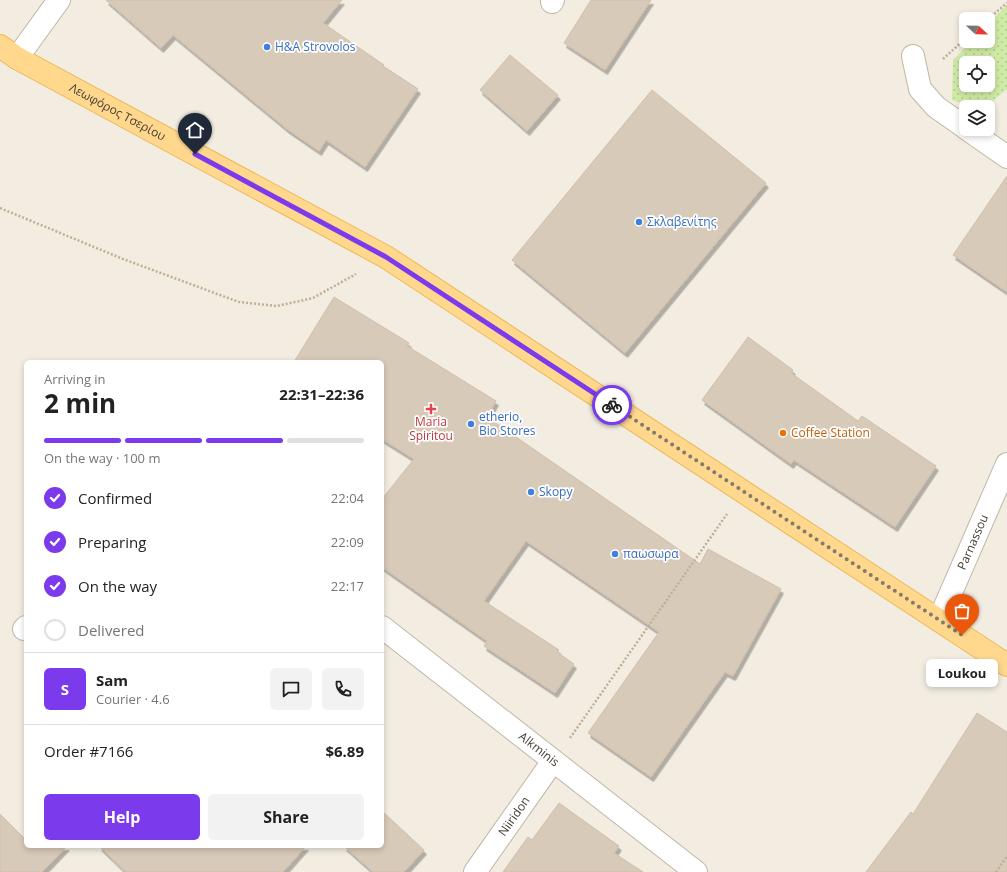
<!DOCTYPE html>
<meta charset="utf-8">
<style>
body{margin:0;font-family:"Open Sans",sans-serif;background:#f2f2f2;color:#222;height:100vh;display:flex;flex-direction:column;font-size:15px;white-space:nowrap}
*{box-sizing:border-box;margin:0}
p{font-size:13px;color:#767676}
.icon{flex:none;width:22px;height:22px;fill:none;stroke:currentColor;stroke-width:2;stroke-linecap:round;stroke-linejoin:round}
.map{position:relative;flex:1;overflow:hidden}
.panel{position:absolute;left:24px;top:360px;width:360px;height:488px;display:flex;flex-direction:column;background:#fff;border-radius:6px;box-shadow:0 2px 6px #0003}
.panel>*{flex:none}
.needle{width:26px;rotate:112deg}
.controls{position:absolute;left:959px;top:12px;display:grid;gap:8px}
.controls a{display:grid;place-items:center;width:36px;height:36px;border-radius:6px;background:#fff;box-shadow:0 2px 6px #0003;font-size:20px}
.pin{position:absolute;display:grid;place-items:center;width:34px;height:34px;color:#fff;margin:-41px -17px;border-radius:50% 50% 50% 0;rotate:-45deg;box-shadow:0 0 4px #0007}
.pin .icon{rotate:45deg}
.courier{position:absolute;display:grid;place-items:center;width:40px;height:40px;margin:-20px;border:3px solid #7c3aed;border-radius:50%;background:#fff;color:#222;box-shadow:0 1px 5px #0007}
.bubble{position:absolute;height:28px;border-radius:6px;background:#fff;box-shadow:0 2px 6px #0003;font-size:13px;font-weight:700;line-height:28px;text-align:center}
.headline em{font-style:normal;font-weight:700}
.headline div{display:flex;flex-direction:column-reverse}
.headline{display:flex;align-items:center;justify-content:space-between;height:68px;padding:0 20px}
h1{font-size:26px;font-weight:700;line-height:30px}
.bar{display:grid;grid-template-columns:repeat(4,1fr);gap:6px 4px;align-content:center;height:48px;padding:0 20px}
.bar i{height:5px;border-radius:3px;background:#e0e0e0}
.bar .active{background:#7c3aed}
.bar p{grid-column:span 4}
.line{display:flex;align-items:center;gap:10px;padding:0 20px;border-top:1px solid #e0e0e0}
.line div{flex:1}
.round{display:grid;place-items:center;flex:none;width:42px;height:42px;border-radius:6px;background:#f2f2f2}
ol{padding:0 20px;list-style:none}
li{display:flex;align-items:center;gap:12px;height:44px}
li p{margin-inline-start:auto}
li .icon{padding:4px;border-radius:50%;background:#7c3aed;color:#fff;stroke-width:4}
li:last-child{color:#767676}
li i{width:22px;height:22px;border:2px solid #e0e0e0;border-radius:50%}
.cta{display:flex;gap:8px;margin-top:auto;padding:8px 20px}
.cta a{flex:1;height:46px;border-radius:6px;background:#7c3aed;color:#fff;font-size:16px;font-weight:700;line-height:46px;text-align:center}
.cta a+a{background:#f2f2f2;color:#222}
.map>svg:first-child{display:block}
</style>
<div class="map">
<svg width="1007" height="872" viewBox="0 0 1007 872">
<defs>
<pattern id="grass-dots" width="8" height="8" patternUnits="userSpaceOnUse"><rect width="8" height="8" fill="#d0eba6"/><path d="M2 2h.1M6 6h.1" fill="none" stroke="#b4ca8f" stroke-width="1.8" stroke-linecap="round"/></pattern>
<filter id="shadow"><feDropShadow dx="2.5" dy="4.5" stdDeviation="0" flood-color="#0004"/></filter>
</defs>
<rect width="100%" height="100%" fill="#f2ece1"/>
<path fill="url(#grass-dots)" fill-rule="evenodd" d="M 1007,5 L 1007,89 L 986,107 L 979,107 L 952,100 L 953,60 L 972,41 L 988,41 L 988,24 ZM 966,63 L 988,63 L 988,85 L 966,85 Z"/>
<g fill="#d8cab9" stroke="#d0bfa9" filter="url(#shadow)">
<polygon points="106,0 342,0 323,23 384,65 383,66 418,89 365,167 326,140 319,151 287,129 173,35 161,48"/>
<polygon points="591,0 651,0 605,70 564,43"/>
<polygon points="510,55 558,95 527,131 480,90"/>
<polygon points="652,90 766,183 625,353 512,260"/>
<polygon points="1007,176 1007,292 953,255"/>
<polygon points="334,297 409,343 407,346 496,401 487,417 700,564 708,549 781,589 733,676 725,672 651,777 588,733 659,632 526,541 484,601 559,650 557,652 574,664 555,693 484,646 487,641 382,567 382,499 414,459 382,439 382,362 294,362"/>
<polygon points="748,337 793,370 791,373 858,421 862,416 936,466 895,527 794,460 791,464 702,400"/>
<polygon points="977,713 1007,732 1007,872 866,872 911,812 913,814"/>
<polygon points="559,803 619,846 614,853 643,872 503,872 528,837 532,840"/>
<polygon points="382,811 424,850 404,872 373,872 344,846 382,846"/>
<polygon points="0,814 26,840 26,846 67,846 42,872 0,872"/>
<polygon points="99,846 306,846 283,872 126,872"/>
</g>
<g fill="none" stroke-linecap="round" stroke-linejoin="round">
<g stroke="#c1b6a6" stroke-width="24">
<g id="minor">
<polyline points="552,2 553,0"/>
<polyline points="913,56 920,89 936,107 966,128"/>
<polyline points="17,58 59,0"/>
<polyline points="967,129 1007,157"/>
<path id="s1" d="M 382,627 L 696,872"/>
<polyline points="24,629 26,627"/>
<path id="s2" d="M 475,872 L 553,761"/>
</g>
</g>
<g stroke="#c1b6a6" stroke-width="24">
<g id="tertiary">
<path id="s3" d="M 939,620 L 1007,464"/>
</g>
</g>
<g stroke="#edb755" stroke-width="24">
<g id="primary">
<path id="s4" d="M 0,46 L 17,58 L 386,257 L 1007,665"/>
</g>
</g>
<g stroke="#c1af94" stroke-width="2.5" stroke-dasharray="2 2" stroke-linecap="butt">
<polyline points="988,19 1007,3"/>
<polyline points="943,59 966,38"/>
<polyline points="0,208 123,259 239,302 277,306 313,298 356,274"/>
<polyline points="570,738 727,514"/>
<polyline points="996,872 1007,856"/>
</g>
<use href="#minor" stroke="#fff" stroke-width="22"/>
<use href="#tertiary" stroke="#fff" stroke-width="22"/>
<use href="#primary" stroke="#ffd88e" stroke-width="22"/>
</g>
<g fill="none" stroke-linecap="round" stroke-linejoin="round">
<polyline stroke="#817a6f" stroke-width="4" stroke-dasharray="0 7.2" points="612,405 962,635"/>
<polyline stroke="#7c3aed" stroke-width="5" points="195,154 386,257 612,405"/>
</g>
<g fill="#3f7fe0" stroke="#fff" stroke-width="1.5">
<circle cx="267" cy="47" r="4"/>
<circle cx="639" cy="222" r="4"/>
<circle cx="471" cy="424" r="4"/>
<circle cx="531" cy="492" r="4"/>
<circle cx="615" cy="554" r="4"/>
</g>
<path fill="#e0444e" stroke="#fff" stroke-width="1.5" d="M429 403h4v4h4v4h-4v4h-4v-4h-4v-4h4z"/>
<circle fill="#e8710a" stroke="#fff" stroke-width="1.5" cx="783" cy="433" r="4"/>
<g text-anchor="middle" stroke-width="3.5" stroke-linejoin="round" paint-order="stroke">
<g font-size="12" fill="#366cbe" stroke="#fff" text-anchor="start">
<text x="275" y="51">H&amp;A Strovolos</text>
<text x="647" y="226">Σκλαβενίτης</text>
<text x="479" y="421">etherio,<tspan x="479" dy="14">Bio Stores</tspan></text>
<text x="539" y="496">Skopy</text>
<text x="623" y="558">παωσωρα</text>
</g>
<g font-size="12" fill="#443c32" stroke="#fff">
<text dy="4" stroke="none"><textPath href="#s4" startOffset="135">Λεωφόρος Τσερίου</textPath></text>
<text dy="4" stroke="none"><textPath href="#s3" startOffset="85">Parnassou</textPath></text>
<text dy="4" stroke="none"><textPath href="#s1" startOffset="199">Alkminis</textPath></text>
<text dy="4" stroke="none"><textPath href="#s2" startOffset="68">Niiridon</textPath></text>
</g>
<g font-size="12" fill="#be3a42" stroke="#fff">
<text x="431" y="426">Maria<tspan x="431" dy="14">Spiritou</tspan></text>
</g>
<g font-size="12" fill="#c56008" stroke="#fff" text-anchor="start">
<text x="791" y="437">Coffee Station</text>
</g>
</g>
</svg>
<div class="controls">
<a><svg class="needle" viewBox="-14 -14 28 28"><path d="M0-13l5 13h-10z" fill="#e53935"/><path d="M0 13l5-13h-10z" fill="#767676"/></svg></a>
<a><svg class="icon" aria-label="locate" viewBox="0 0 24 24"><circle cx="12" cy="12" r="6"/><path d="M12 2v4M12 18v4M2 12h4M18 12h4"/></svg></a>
<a><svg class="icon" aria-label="layers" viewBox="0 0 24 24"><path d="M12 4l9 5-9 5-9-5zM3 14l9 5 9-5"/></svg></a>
</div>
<div class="pin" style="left:962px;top:635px;background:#ea580c"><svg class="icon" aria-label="bag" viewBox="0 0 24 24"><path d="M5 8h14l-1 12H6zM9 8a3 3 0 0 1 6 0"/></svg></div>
<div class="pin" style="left:195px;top:154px;background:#1f2937"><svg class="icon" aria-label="home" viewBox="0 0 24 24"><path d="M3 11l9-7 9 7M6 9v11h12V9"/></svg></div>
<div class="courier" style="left:612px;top:405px"><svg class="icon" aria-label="bike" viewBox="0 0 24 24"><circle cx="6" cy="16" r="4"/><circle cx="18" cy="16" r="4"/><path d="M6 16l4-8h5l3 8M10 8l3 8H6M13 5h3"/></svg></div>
<div class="bubble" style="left:926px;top:659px;width:72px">Loukou</div>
<section class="panel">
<div class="headline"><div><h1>2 min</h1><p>Arriving in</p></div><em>22:31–22:36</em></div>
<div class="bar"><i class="active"></i><i class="active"></i><i class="active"></i><i></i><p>On the way · 100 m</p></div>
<ol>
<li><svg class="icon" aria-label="check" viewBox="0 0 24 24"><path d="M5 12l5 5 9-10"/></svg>Confirmed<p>22:04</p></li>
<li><svg class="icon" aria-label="check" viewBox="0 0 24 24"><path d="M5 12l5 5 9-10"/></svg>Preparing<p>22:09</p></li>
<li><svg class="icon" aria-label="check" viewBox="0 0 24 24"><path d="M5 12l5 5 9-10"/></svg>On the way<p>22:17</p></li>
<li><i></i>Delivered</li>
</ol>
<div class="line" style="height:72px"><b class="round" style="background:#7c3aed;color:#fff">S</b><div><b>Sam</b><p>Courier · 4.6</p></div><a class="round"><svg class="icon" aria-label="chat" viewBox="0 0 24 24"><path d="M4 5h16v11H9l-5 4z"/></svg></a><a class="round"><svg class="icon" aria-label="phone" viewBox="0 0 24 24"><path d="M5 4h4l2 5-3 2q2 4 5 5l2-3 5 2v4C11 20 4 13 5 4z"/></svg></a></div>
<div class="line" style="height:52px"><div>Order #7166</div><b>$6.89</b></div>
<div class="cta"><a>Help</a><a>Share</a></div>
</section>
</div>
